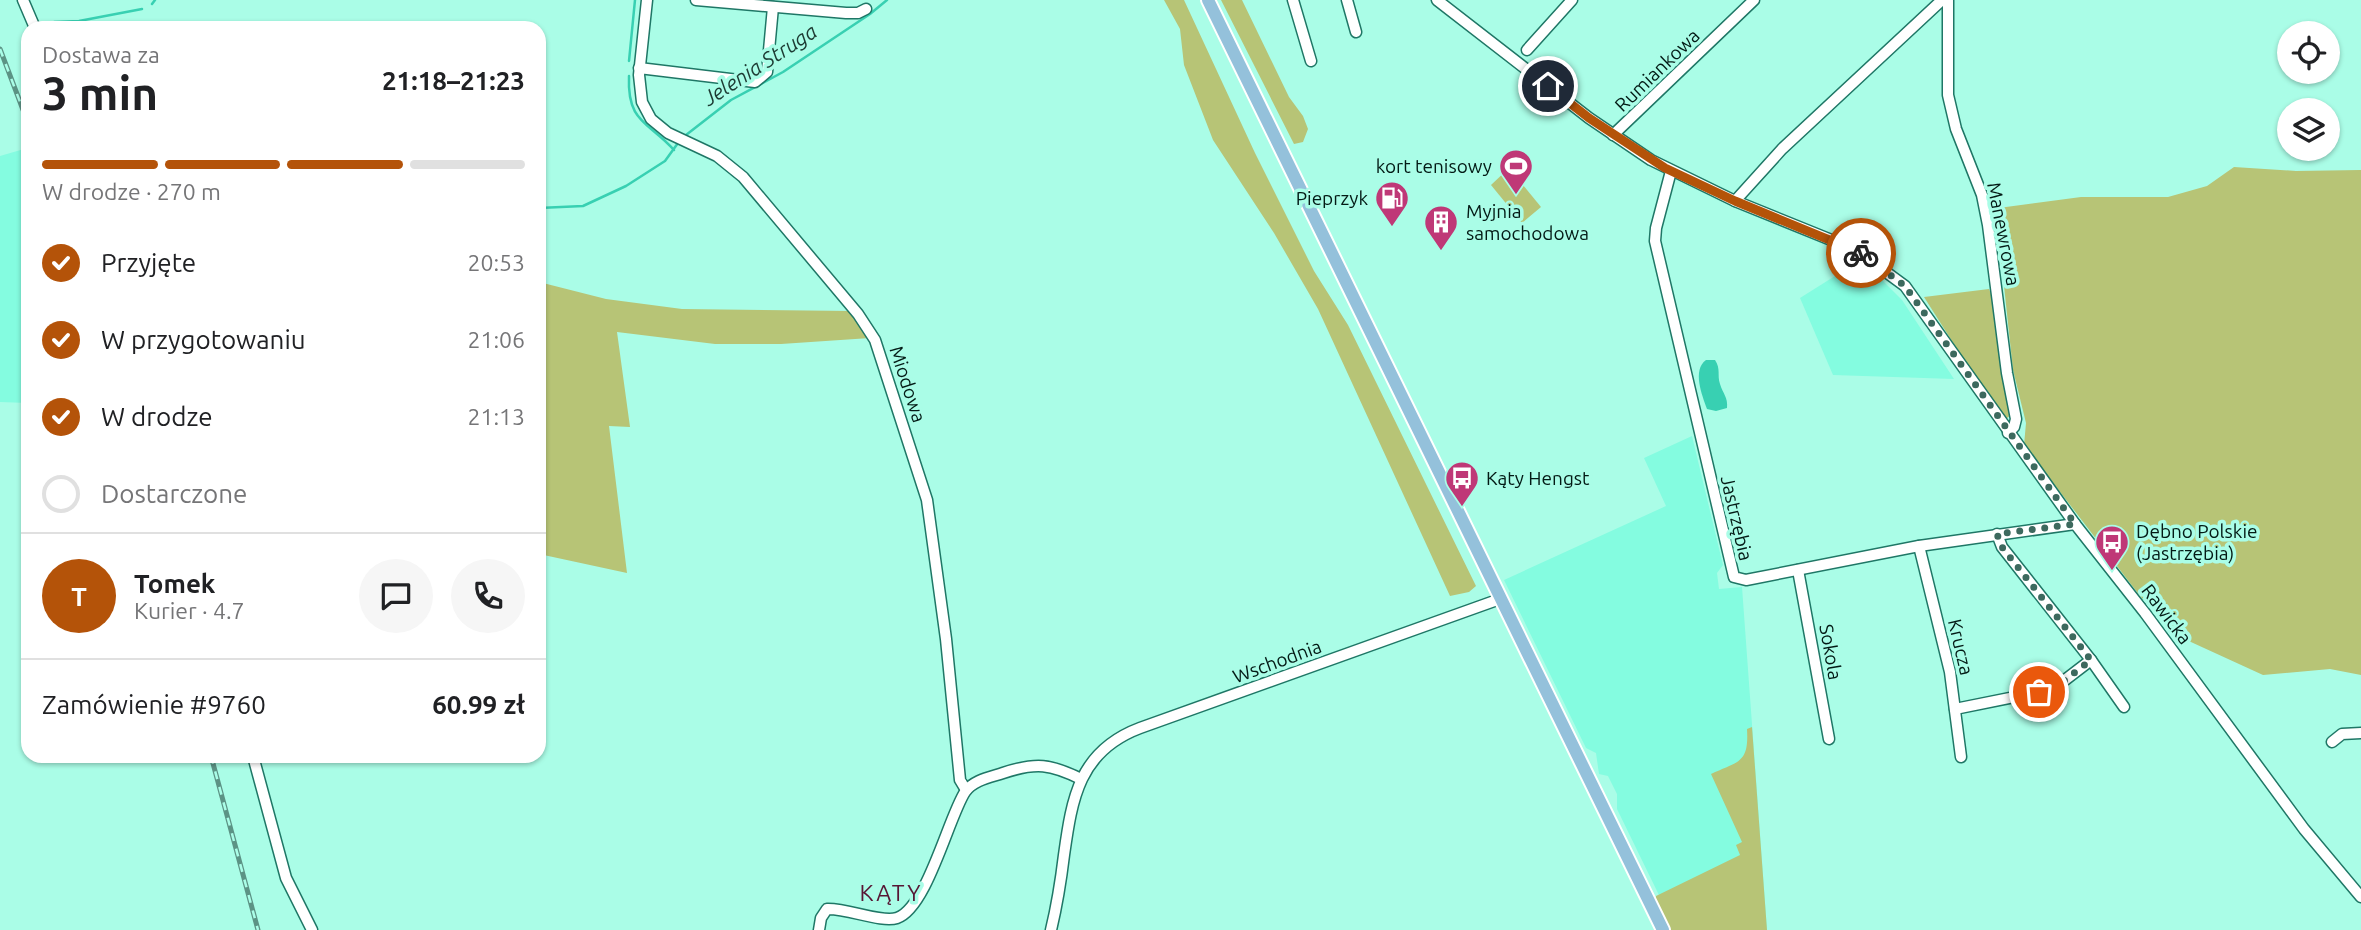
<!DOCTYPE html>
<html lang="pl">
<meta charset="utf-8">
<style>
body{margin:0;font-family:Ubuntu,sans-serif;background:#f6f6f6;color:#202124;height:100vh;display:flex;flex-direction:column;font-size:26px;white-space:nowrap}
*{box-sizing:border-box;margin:0}
p{font-size:23px;color:#757577}
.icon{flex:none;width:38px;height:38px;fill:none;stroke:currentColor;stroke-width:2;stroke-linecap:round;stroke-linejoin:round}
.map{position:relative;flex:1;overflow:hidden}
.sheet{position:absolute;left:21px;top:21px;width:525px;height:742px;display:flex;flex-direction:column;background:#fff;border-radius:21px;box-shadow:0 2px 5px #0004}
.sheet>*{flex:none}
.fabs{position:absolute;left:2277px;top:21px;display:grid;gap:14px}
.fabs a{display:grid;place-items:center;width:63px;height:63px;border-radius:50%;background:#fff;box-shadow:0 2px 5px #0004;font-size:35px}
.pin{position:absolute;display:grid;place-items:center;width:60px;height:60px;color:#fff;margin:-30px;border:4px solid #fff;border-radius:50%;box-shadow:0 2px 7px #0007}
.courier{position:absolute;display:grid;place-items:center;width:70px;height:70px;margin:-35px;border:5px solid #b45309;border-radius:50%;background:#fff;color:#222;box-shadow:0 2px 9px #0007}
.overview em{font-style:normal;font-weight:700}
.overview div{display:flex;flex-direction:column-reverse}
.overview{display:flex;align-items:center;justify-content:space-between;height:119px;padding:0 21px}
h1{font-size:46px;font-weight:700;line-height:52px}
.bar{display:grid;grid-template-columns:repeat(4,1fr);gap:10px 7px;align-content:center;height:84px;padding:0 21px}
.bar i{height:9px;border-radius:5px;background:#e0e0e0}
.bar .selected{background:#b45309}
.bar p{grid-column:span 4}
.line{display:flex;align-items:center;gap:18px;padding:0 21px;border-top:2px solid #e0e0e0}
.line div{flex:1}
.round{display:grid;place-items:center;flex:none;width:74px;height:74px;border-radius:37px;background:#f6f6f6}
ol{padding:0 21px;list-style:none}
li{display:flex;align-items:center;gap:21px;height:77px}
li p{margin-inline-start:auto}
li .icon{padding:7px;border-radius:50%;background:#b45309;color:#fff;stroke-width:4}
li:last-child{color:#757577}
li i{width:38px;height:38px;border:4px solid #e0e0e0;border-radius:50%}
.map>svg:first-child{display:block}
</style>
<div class="map">
<svg width="2361" height="930" viewBox="0 0 2361 930">
<rect width="100%" height="100%" fill="#aafde7"/>
<g fill="#84fce0">
<polygon points="24,149 28,159 28,403 0,402 0,156"/>
<polygon points="1850,261 1882,280 1902,300 1954,379 1833,375 1800,298 1843,271"/>
<polygon points="1692,436 1723,565 1717,573 1719,589 1742,587 1767,930 1676,930 1617,809 1617,794 1608,776 1599,774 1596,753 1586,748 1504,580 1666,506 1644,458"/>
</g>
<g fill="#b7c476">
<polygon points="1164,0 1184,0 1255,153 1314,271 1348,325 1476,586 1469,592 1450,596 1318,309 1274,233 1213,140 1184,65 1180,29"/>
<polygon points="1221,0 1242,0 1289,97 1303,116 1308,129 1303,142 1294,144"/>
<polygon points="2234,167 2296,171 2361,170 2361,675 2330,669 2263,675 2180,637 2140,596 2024,445 2026,423 2013,370 2002,267 1991,209 2081,197 2168,197 2207,186"/>
<polygon points="1509,168 1541,207 1522,223 1491,185"/>
<polygon points="539,282 606,299 682,309 851,311 870,338 781,344 715,344 617,332 630,427 609,426 627,573 539,554"/>
<polygon points="1989,289 1994,301 2012,414 2006,419 1969,368 1924,297"/>
<path d="M 1752,727 L 1767,930 L 1667,930 L 1655,904 L 1656,896 L 1740,855 L 1736,845 L 1742,842 L 1711,774 C 1739,761 1749,763 1747,729 Z"/>
</g>
<path fill="#38d0b2" d="M 1706,360 L 1715,360 C 1721,369 1717,375 1720,384 C 1723,394 1728,397 1727,408 L 1716,411 L 1707,409 C 1702,395 1692,370 1706,360 Z"/>
<g fill="none" stroke-linecap="round" stroke-linejoin="round">
<g stroke="#38d0b2" stroke-width="2.5">
<polyline points="152,4 155,0"/>
<polyline points="49,28 54,22 79,21 142,9"/>
<polyline points="629,61 635,0"/>
<path d="M 629,76 C 627,123 648,121 674,150"/>
<polyline points="686,135 731,100 783,72 870,14 887,0"/>
<polyline points="539,208 583,206 626,186 665,161 678,143"/>
</g>
<g stroke="#1f7766" stroke-width="13">
<g id="minor">
<polyline points="23,0 35,28"/>
<polyline points="647,0 639,75 642,102 651,119 668,133 717,156 743,177 858,314 875,340 927,500 946,639 960,780 966,790"/>
<polyline points="696,0 846,13 858,13 866,9"/>
<polyline points="1293,0 1311,61"/>
<polyline points="1347,0 1356,32"/>
<polyline points="1437,0 1589,118 1651,160 1735,201 1856,250 1905,286 2075,524 2145,613 2304,829 2361,897"/>
<polyline points="1948,0 1948,95 1956,129 1982,195 1988,225 2007,373 2016,419 2014,427 2008,433"/>
<polyline points="1527,50 1572,0"/>
<polyline points="639,68 755,82 767,72 773,7"/>
<polyline points="1613,135 1754,0"/>
<polyline points="1671,171 1656,228 1655,241 1734,577 1746,580 1919,546 2075,524"/>
<polyline points="1735,201 1782,149 1942,0"/>
<polyline points="1997,534 2002,547 2091,660 2124,707"/>
<polyline points="1919,546 1950,672 1961,757"/>
<polyline points="1798,570 1829,739"/>
<polyline points="1955,709 2039,692 2061,683 2091,660"/>
<polyline points="2332,742 2342,734 2361,733"/>
<polyline points="253,756 286,878 312,930"/>
<path d="M 819,930 L 821,918 L 827,909 C 847,908 881,923 897,918 C 927,908 949,816 965,792 C 973,780 991,777 1003,773 C 1036,762 1051,764 1081,779"/>
<path d="M 1051,930 C 1057,905 1061,880 1064,855 C 1072,798 1079,751 1140,728 L 1500,599"/>
</g>
</g>
<g stroke="#fff" stroke-width="16">
<polyline id="major" points="1208,0 1663,930"/>
</g>
<use href="#minor" stroke="#fff" stroke-width="10"/>
<use href="#major" stroke="#94c1db" stroke-width="12"/>
<g stroke="#5c9385" stroke-width="5">
<g id="rail">
<polyline points="0,49 28,123"/>
<polyline points="211,756 258,930"/>
</g>
</g>
<use href="#rail" stroke="#aafde7" stroke-width="2.5" stroke-dasharray="8" stroke-linecap="butt"/>
</g>
<g fill="none" stroke-linecap="round" stroke-linejoin="round">
<polyline stroke="#3d695e" stroke-width="7" stroke-dasharray="0 12.6" points="1861,253 1905,286 2075,524 1997,534 2002,547 2091,660 2061,683 2039,692"/>
<polyline stroke="#b45309" stroke-width="9" points="1548,86 1589,118 1665,168 1735,201 1861,253"/>
</g>
<defs>
<g id="stadium-pin" transform="scale(1.75)"><path d="M0 17L-7.5 6A9.5 9.5 0 1 1 7.5 6Z" fill="#bf3877" stroke="#aafde7"/><path d="M0-5a6.5 5 0 1 0 0 10a6.5 5 0 1 0 0-10ZM-3.5-1.8h7v3.6h-7Z" fill="#fff"/></g>
<g id="fuel-pin" transform="scale(1.75)"><path d="M0 17L-7.5 6A9.5 9.5 0 1 1 7.5 6Z" fill="#bf3877" stroke="#aafde7"/><path d="M-5.5-6h7V0h2V4h1.3V-2.5L3-4.5l.8-.8L6-3V5H2.5V1h-1V6h-7ZM-4.2-4.7v3.2H.2V-4.7Z" fill="#fff"/></g>
<g id="building-pin" transform="scale(1.75)"><path d="M0 17L-7.5 6A9.5 9.5 0 1 1 7.5 6Z" fill="#bf3877" stroke="#aafde7"/><path d="M-4-6H4V6H1V3H-1V6H-4ZM-2.5-4.3h1.7v1.8h-1.7ZM.8-4.3h1.7v1.8H.8ZM-2.5-1h1.7V.8h-1.7ZM.8-1h1.7V.8H.8Z" fill="#fff"/></g>
<g id="bus-pin" transform="scale(1.75)"><path d="M0 17L-7.5 6A9.5 9.5 0 1 1 7.5 6Z" fill="#bf3877" stroke="#aafde7"/><path d="M-5-6H5V4H4V6H2V4H-2V6H-4V4H-5ZM-3.5-4V0h7V-4ZM-3.5 1.2v1.5H-2V1.2ZM2 1.2v1.5H3.5V1.2Z" fill="#fff"/></g>
</defs>
<g fill-rule="evenodd">
<use href="#stadium-pin" x="1516" y="166"/>
<use href="#fuel-pin" x="1392" y="198"/>
<use href="#building-pin" x="1441" y="222"/>
<use href="#bus-pin" x="1462" y="478"/>
<use href="#bus-pin" x="2112" y="542"/>
</g>
<g text-anchor="middle" stroke-width="7" stroke-linejoin="round" paint-order="stroke">
<g font-size="19" fill="#031a15" stroke="#aafde7">
<text transform="translate(1657 70) rotate(-44)" y="7">Rumiankowa</text>
<text transform="translate(2004 234) rotate(79)" y="7">Manewrowa</text>
<text transform="translate(908 384) rotate(72)" y="7">Miodowa</text>
<text transform="translate(1737 518) rotate(77)" y="7">Jastrzębia</text>
<text transform="translate(2167 614) rotate(53)" y="7">Rawicka</text>
<text transform="translate(1961 647) rotate(77)" y="7">Krucza</text>
<text transform="translate(1831 652) rotate(80)" y="7">Sokola</text>
<text transform="translate(1277 661) rotate(-20)" y="7">Wschodnia</text>
</g>
<g font-size="19" fill="#031a15" stroke="#aafde7" text-anchor="start">
<text x="1492" y="173" text-anchor="end">kort tenisowy</text>
<text x="1368" y="205" text-anchor="end">Pieprzyk</text>
<text x="1466" y="218">Myjnia<tspan x="1466" dy="22">samochodowa</tspan></text>
<text x="1486" y="485">Kąty Hengst</text>
<text x="2136" y="538">Dębno Polskie<tspan x="2136" dy="22">(Jastrzębia)</tspan></text>
</g>
<g font-size="21" font-style="italic" fill="#1d3b33" stroke="#aafde7">
<text transform="translate(760 65) rotate(-33)" y="7">Jelenia Struga</text>
</g>
<g font-size="23" letter-spacing="2" fill="#571634" stroke="#aafde7">
<text x="891" y="901">KĄTY</text>
</g>
</g>
</svg>
<div class="fabs">
<a><svg class="icon" aria-label="locate" viewBox="0 0 24 24"><circle cx="12" cy="12" r="6"/><path d="M12 2v4M12 18v4M2 12h4M18 12h4"/></svg></a>
<a><svg class="icon" aria-label="layers" viewBox="0 0 24 24"><path d="M12 4l9 5-9 5-9-5zM3 14l9 5 9-5"/></svg></a>
</div>
<div class="pin" style="left:2039px;top:692px;background:#ea580c"><svg class="icon" aria-label="bag" viewBox="0 0 24 24"><path d="M5 8h14l-1 12H6zM9 8a3 3 0 0 1 6 0"/></svg></div>
<div class="pin" style="left:1548px;top:86px;background:#1f2937"><svg class="icon" aria-label="home" viewBox="0 0 24 24"><path d="M3 11l9-7 9 7M6 9v11h12V9"/></svg></div>
<div class="courier" style="left:1861px;top:253px"><svg class="icon" aria-label="bike" viewBox="0 0 24 24"><circle cx="6" cy="16" r="4"/><circle cx="18" cy="16" r="4"/><path d="M6 16l4-8h5l3 8M10 8l3 8H6M13 5h3"/></svg></div>
<section class="sheet">
<div class="overview"><div><h1>3 min</h1><p>Dostawa za</p></div><em>21:18–21:23</em></div>
<div class="bar"><i class="selected"></i><i class="selected"></i><i class="selected"></i><i></i><p>W drodze · 270 m</p></div>
<ol>
<li><svg class="icon" aria-label="check" viewBox="0 0 24 24"><path d="M5 12l5 5 9-10"/></svg>Przyjęte<p>20:53</p></li>
<li><svg class="icon" aria-label="check" viewBox="0 0 24 24"><path d="M5 12l5 5 9-10"/></svg>W przygotowaniu<p>21:06</p></li>
<li><svg class="icon" aria-label="check" viewBox="0 0 24 24"><path d="M5 12l5 5 9-10"/></svg>W drodze<p>21:13</p></li>
<li><i></i>Dostarczone</li>
</ol>
<div class="line" style="height:126px"><b class="round" style="background:#b45309;color:#fff">T</b><div><b>Tomek</b><p>Kurier · 4.7</p></div><a class="round"><svg class="icon" aria-label="chat" viewBox="0 0 24 24"><path d="M4 5h16v11H9l-5 4z"/></svg></a><a class="round"><svg class="icon" aria-label="phone" viewBox="0 0 24 24"><path d="M5 4h4l2 5-3 2q2 4 5 5l2-3 5 2v4C11 20 4 13 5 4z"/></svg></a></div>
<div class="line" style="height:91px"><div>Zamówienie #9760</div><b>60.99 zł</b></div>
</section>
</div>
